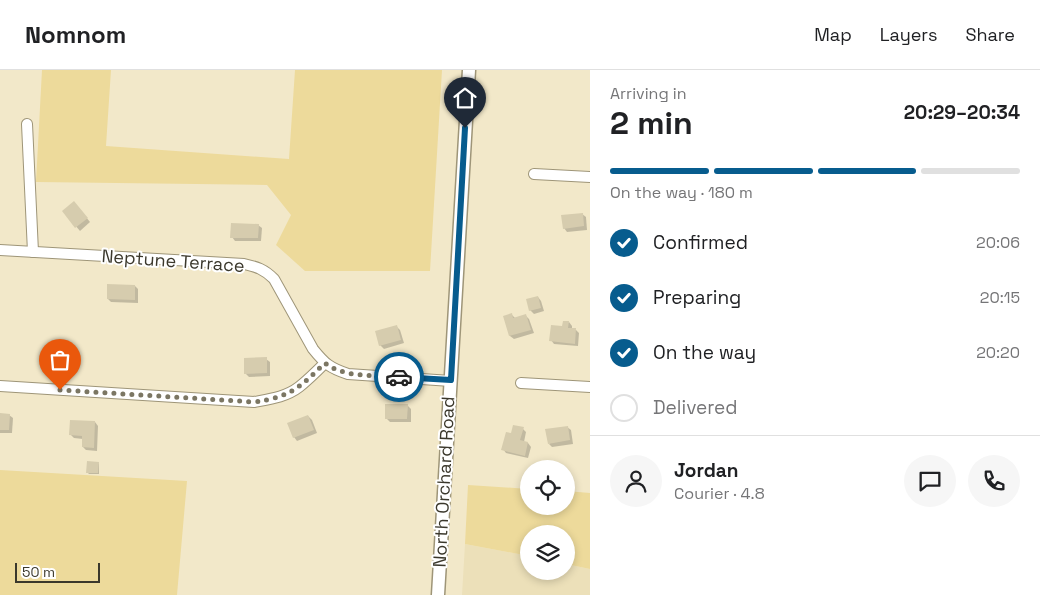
<!DOCTYPE html>
<meta charset="utf-8">
<style>
body{margin:0;font-family:"Space Grotesk",sans-serif;background:#f6f6f6;color:#202124;height:100vh;display:flex;flex-direction:column;font-size:19px;white-space:nowrap}
*{box-sizing:border-box;margin:0}
p{font-size:16px;color:#757577}
.icon{flex:none;width:28px;height:28px;fill:none;stroke:currentColor;stroke-width:2;stroke-linecap:round;stroke-linejoin:round}
.map{position:relative;flex:1;overflow:hidden}
.details{display:flex;flex-direction:column;background:#fff;width:450px}
.details>*{flex:none}
.buttons{position:absolute;left:520px;top:390px;display:grid;gap:10px}
.buttons a{display:grid;place-items:center;width:55px;height:55px;border-radius:50%;background:#fff;box-shadow:0 2px 8px #0003;font-size:25px}
.scale{position:absolute;left:15px;bottom:12px;width:85px;box-sizing:border-box;padding-left:5px;border:2px solid #3b382c;border-top:0;font-size:14px;line-height:18px;white-space:nowrap;color:#3b382c;-webkit-text-stroke:4px #fff;paint-order:stroke}
.pin{position:absolute;display:grid;place-items:center;width:42px;height:42px;color:#fff;margin:-51px -21px;border-radius:50% 50% 50% 0;rotate:-45deg;box-shadow:0 0 5px #0007}
.pin .icon{rotate:45deg}
.courier{position:absolute;display:grid;place-items:center;width:50px;height:50px;margin:-25px;border:4px solid #075c8e;border-radius:50%;background:#fff;color:#222;box-shadow:0 1px 6px #0007}
.head em{font-style:normal;font-weight:700}
.head div{display:flex;flex-direction:column-reverse}
.head{display:flex;align-items:center;justify-content:space-between;height:85px;padding:0 20px}
h1{font-size:32px;font-weight:700;line-height:38px}
.bar{display:grid;grid-template-columns:repeat(4,1fr);gap:8px 5px;align-content:center;height:60px;padding:0 20px}
.bar i{height:6px;border-radius:4px;background:#e0e0e0}
.bar .selected{background:#075c8e}
.bar p{grid-column:span 4}
.line{display:flex;align-items:center;gap:12px;padding:0 20px;border-top:1px solid #e0e0e0}
.line div{flex:1}
.round{display:grid;place-items:center;flex:none;width:52px;height:52px;border-radius:26px;background:#f6f6f6}
ol{padding:0 20px;list-style:none}
li{display:flex;align-items:center;gap:15px;height:55px}
li p{margin-inline-start:auto}
li .icon{padding:5px;border-radius:50%;background:#075c8e;color:#fff;stroke-width:4}
li:last-child{color:#757577}
li i{width:28px;height:28px;border:2px solid #e0e0e0;border-radius:50%}
header{display:flex;align-items:center;gap:30px;box-sizing:border-box;height:70px;padding:0 25px;background:#fff;border-bottom:1px solid #e0e0e0}
header strong{font-size:24px}
nav{display:flex;gap:28px;margin-inline-start:auto;font-size:18px}
main{display:flex;flex:1;min-height:0}
.map>svg:first-child{display:block}
</style>
<header>
<strong>Nomnom</strong>
<nav><a>Map</a><a>Layers</a><a>Share</a></nav>
</header>
<main>
<div class="map">
<svg width="590" height="525" viewBox="0 0 590 525">
<rect width="100%" height="100%" fill="#f2e8c9"/>
<polygon fill="#ece0b9" points="465,474 529,486 529,501 566,501 566,494 590,499 590,525 462,525"/>
<g fill="#edda9b">
<polygon points="42,0 111,0 106,76 289,89 295,0 442,0 430,201 305,201 276,175 291,145 267,115 36,112"/>
<polygon points="0,400 187,411 177,525 0,525"/>
<polygon points="468,415 529,419 529,436 566,436 566,421 590,423 590,499 566,494 566,464 529,464 529,486 465,474"/>
</g>
<g fill="#0003">
<polygon points="77,136 90,152 80,161 63,141"/>
<polygon points="582,144 586,147 587,160 567,162 564,158"/>
<polygon points="258,155 262,158 261,171 235,171 232,167"/>
<polygon points="135,216 138,219 138,233 111,232 108,229"/>
<polygon points="538,227 541,231 544,241 534,244 530,240"/>
<polygon points="512,245 516,249 526,246 529,249 534,263 514,269 510,266 504,247"/>
<polygon points="569,252 572,256 572,259 576,260 579,263 578,276 554,274 551,270"/>
<polygon points="397,257 400,260 404,273 384,279 380,275"/>
<polygon points="266,289 270,292 270,306 249,307 245,303"/>
<polygon points="407,335 411,339 411,352 390,352 386,348"/>
<polygon points="0,344 9,345 13,348 12,363 0,363"/>
<polygon points="308,346 312,350 317,363 297,371 294,367"/>
<polygon points="95,352 98,356 97,381 86,380 83,377 83,369 74,368 71,365"/>
<polygon points="567,357 571,360 573,374 552,377 549,374"/>
<polygon points="523,359 526,362 524,372 528,373 531,377 528,388 506,383 503,379 512,364"/>
<polygon points="98,393 99,394 99,404 89,404 88,403"/>
</g>
<g fill="#d6ccae">
<polygon points="74,131 88,148 75,158 62,141"/>
<polygon points="583,143 584,156 563,159 561,145"/>
<polygon points="231,153 259,154 258,168 230,168"/>
<polygon points="107,214 135,215 135,230 107,229"/>
<polygon points="538,226 541,238 529,241 526,229"/>
<polygon points="512,243 513,248 526,244 531,260 509,266 503,246"/>
<polygon points="563,251 569,251 568,258 576,258 575,274 549,271 551,255 562,256"/>
<polygon points="397,255 401,270 379,276 375,261"/>
<polygon points="267,287 267,303 244,304 244,288"/>
<polygon points="385,334 408,334 407,349 385,349"/>
<polygon points="0,343 10,344 9,360 0,360"/>
<polygon points="308,345 314,360 293,368 287,353"/>
<polygon points="70,350 95,351 94,378 82,377 82,366 69,365"/>
<polygon points="513,355 524,357 520,370 528,372 525,386 501,380 506,362 511,363"/>
<polygon points="568,356 570,370 548,374 545,359"/>
<polygon points="87,391 99,392 98,403 86,403"/>
</g>
<g fill="none" stroke-linecap="round" stroke-linejoin="round">
<g stroke="#9e9578" stroke-width="12">
<g id="minor">
<polyline points="27,54 33,182"/>
<polyline points="534,104 590,107"/>
<path d="M 0,180 L 244,194 C 257,197 264,199 274,209 L 313,279 C 325,294 330,298 348,304 L 451,311"/>
<polyline points="521,313 590,317"/>
<path d="M 0,316 L 254,332 C 270,329 286,327 299,317 C 308,310 317,301 325,293"/>
</g>
</g>
<g stroke="#9e9578" stroke-width="15">
<polyline id="tertiary" points="438,525 469,0"/>
</g>
<use href="#minor" stroke="#fff" stroke-width="10"/>
<use href="#tertiary" stroke="#fff" stroke-width="12"/>
</g>
<g fill="none" stroke-linecap="round" stroke-linejoin="round">
<path stroke="#7b7663" stroke-width="5" stroke-dasharray="0 9" d="M 60,320 L 254,332 C 291,327 300,317 325,293 C 344,308 375,305 399,307"/>
<polyline stroke="#075c8e" stroke-width="6" points="399,307 451,310 465,58"/>
</g>
<g text-anchor="middle" stroke-width="4" stroke-linejoin="round" paint-order="stroke">
<g font-size="18" fill="#3b382c" stroke="#fff">
<text transform="translate(173 191) rotate(4)" y="6">Neptune Terrace</text>
<text transform="translate(444 412) rotate(-87)" y="6">North Orchard Road</text>
</g>
</g>
</svg>
<div class="buttons">
<a><svg class="icon" aria-label="locate" viewBox="0 0 24 24"><circle cx="12" cy="12" r="6"/><path d="M12 2v4M12 18v4M2 12h4M18 12h4"/></svg></a>
<a><svg class="icon" aria-label="layers" viewBox="0 0 24 24"><path d="M12 4l9 5-9 5-9-5zM3 14l9 5 9-5"/></svg></a>
</div>
<div class="scale">50 m</div>
<div class="pin" style="left:60px;top:320px;background:#ea580c"><svg class="icon" aria-label="bag" viewBox="0 0 24 24"><path d="M5 8h14l-1 12H6zM9 8a3 3 0 0 1 6 0"/></svg></div>
<div class="pin" style="left:465px;top:58px;background:#1f2937"><svg class="icon" aria-label="home" viewBox="0 0 24 24"><path d="M3 11l9-7 9 7M6 9v11h12V9"/></svg></div>
<div class="courier" style="left:399px;top:307px"><svg class="icon" aria-label="car" viewBox="0 0 24 24"><path d="M5 17H2v-5l4-1 3-4h7l3 4 3 1v5h-3M9 17h6M6 11h13"/><circle cx="7" cy="17" r="2"/><circle cx="17" cy="17" r="2"/></svg></div>
</div>
<section class="details">
<div class="head"><div><h1>2 min</h1><p>Arriving in</p></div><em>20:29–20:34</em></div>
<div class="bar"><i class="selected"></i><i class="selected"></i><i class="selected"></i><i></i><p>On the way · 180 m</p></div>
<ol>
<li><svg class="icon" aria-label="check" viewBox="0 0 24 24"><path d="M5 12l5 5 9-10"/></svg>Confirmed<p>20:06</p></li>
<li><svg class="icon" aria-label="check" viewBox="0 0 24 24"><path d="M5 12l5 5 9-10"/></svg>Preparing<p>20:15</p></li>
<li><svg class="icon" aria-label="check" viewBox="0 0 24 24"><path d="M5 12l5 5 9-10"/></svg>On the way<p>20:20</p></li>
<li><i></i>Delivered</li>
</ol>
<div class="line" style="height:90px"><a class="round"><svg class="icon" aria-label="person" viewBox="0 0 24 24"><circle cx="12" cy="8" r="4"/><path d="M4 21q1-7 8-7t8 7"/></svg></a><div><b>Jordan</b><p>Courier · 4.8</p></div><a class="round"><svg class="icon" aria-label="chat" viewBox="0 0 24 24"><path d="M4 5h16v11H9l-5 4z"/></svg></a><a class="round"><svg class="icon" aria-label="phone" viewBox="0 0 24 24"><path d="M5 4h4l2 5-3 2q2 4 5 5l2-3 5 2v4C11 20 4 13 5 4z"/></svg></a></div>
</section>
</main>
